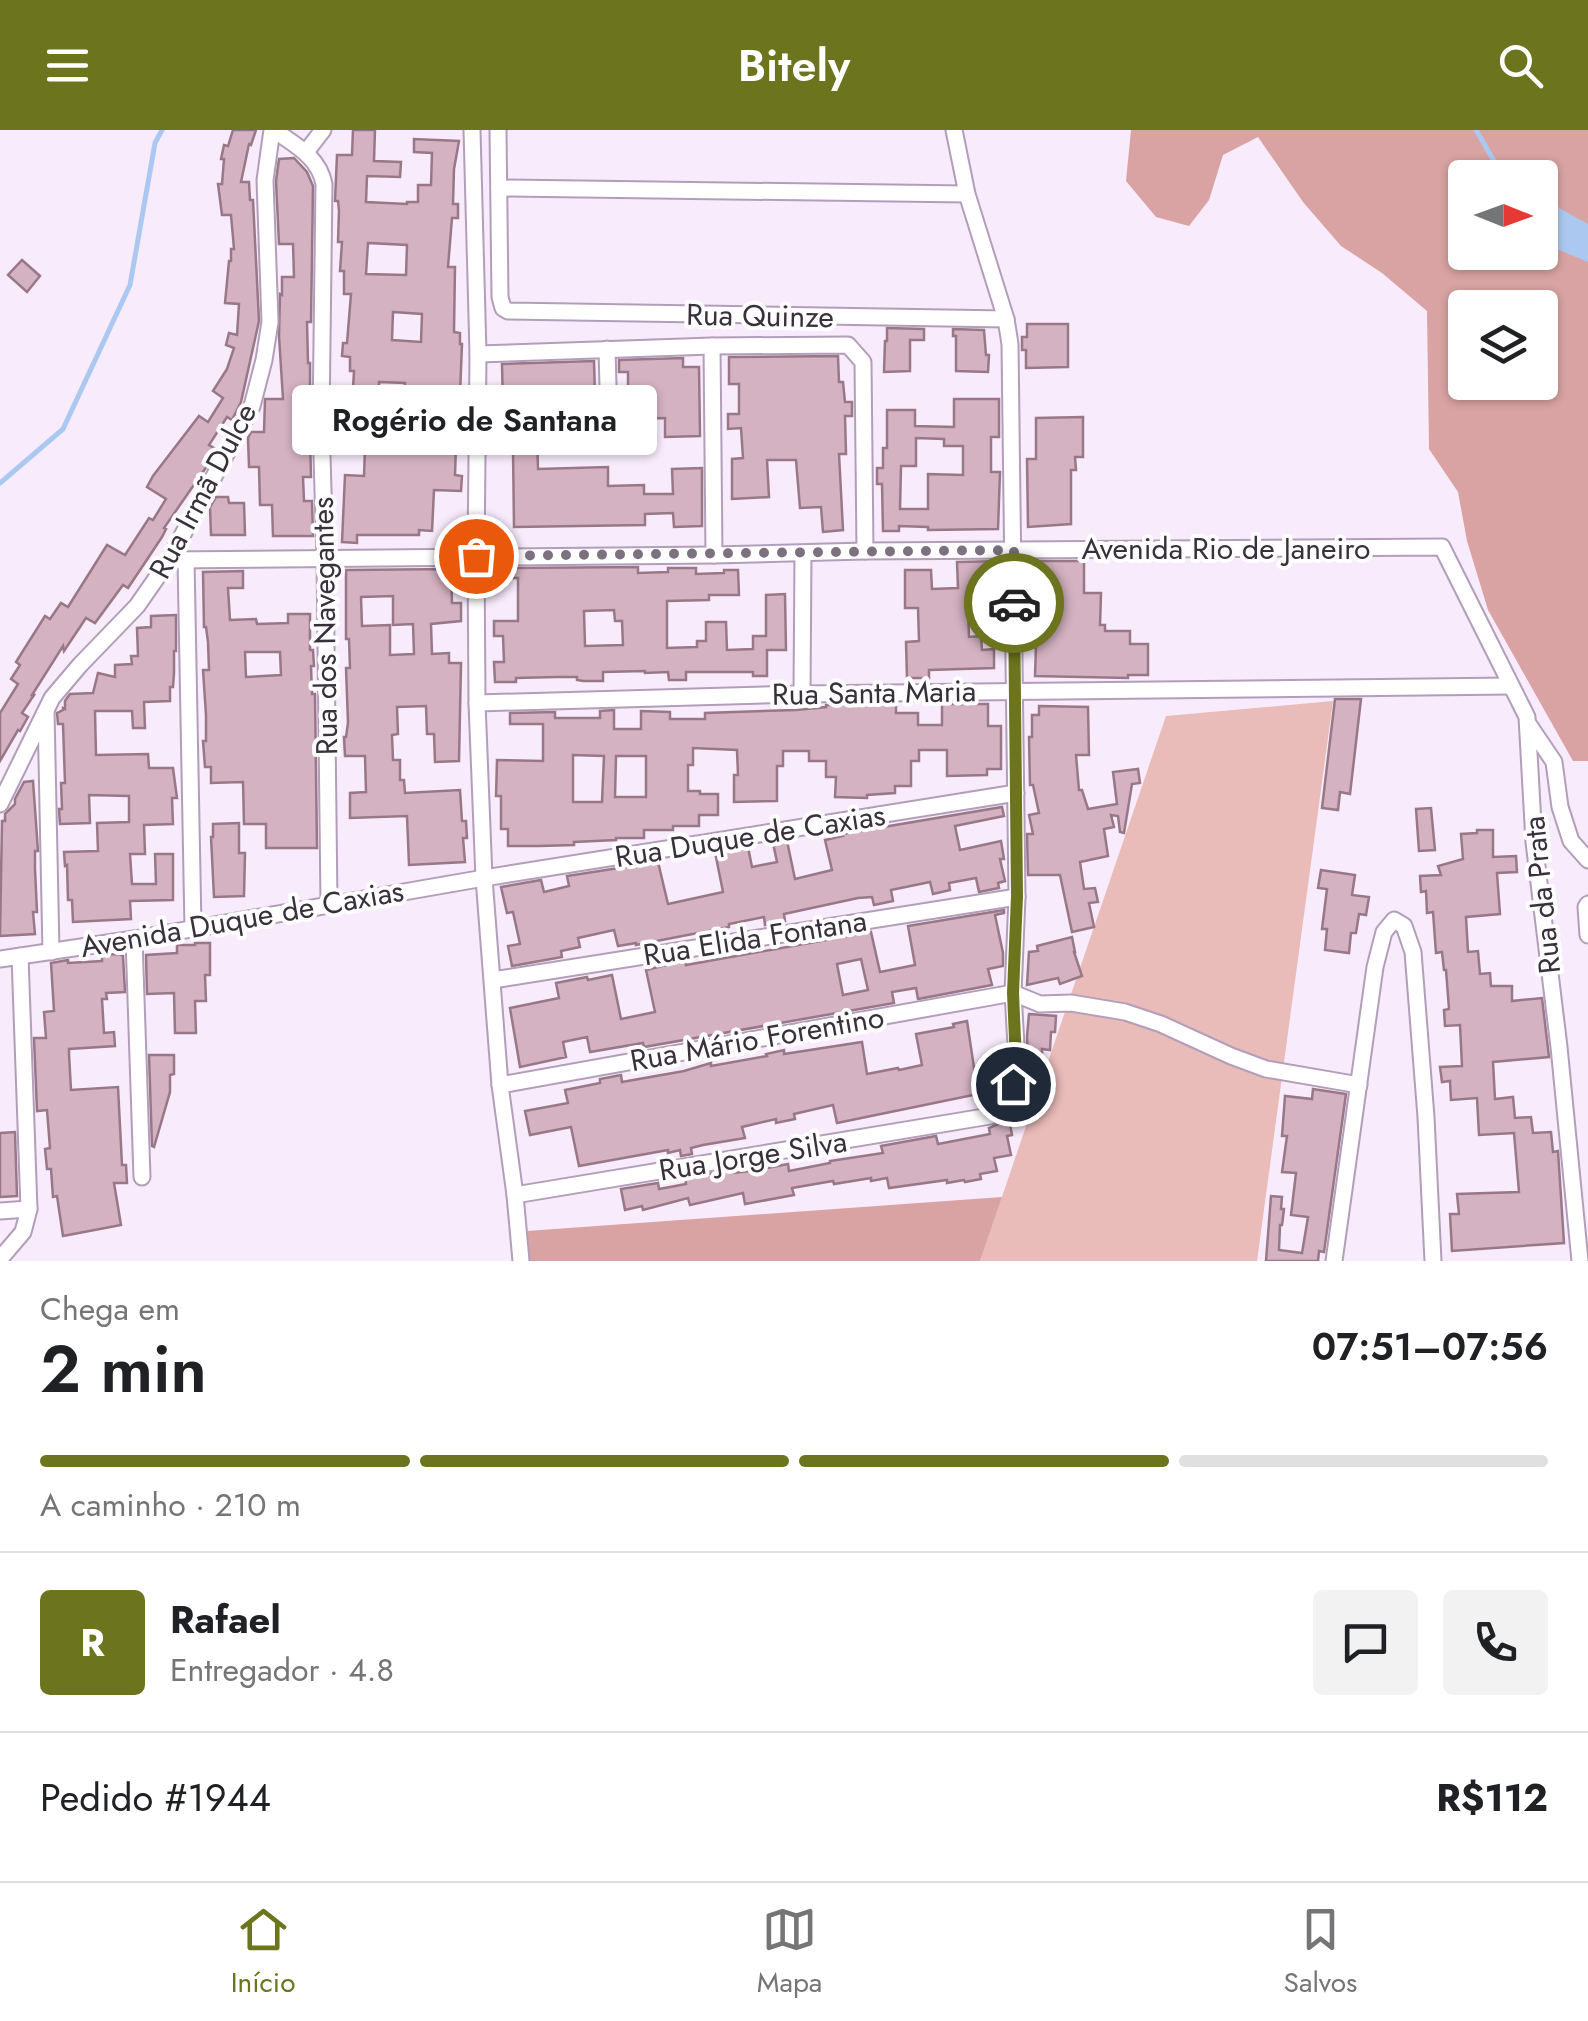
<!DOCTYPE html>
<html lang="pt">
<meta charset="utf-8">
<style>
body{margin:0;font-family:Jost,sans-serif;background:#f2f2f2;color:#202124;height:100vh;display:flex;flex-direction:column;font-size:38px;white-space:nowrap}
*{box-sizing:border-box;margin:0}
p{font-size:32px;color:#757577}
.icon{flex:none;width:55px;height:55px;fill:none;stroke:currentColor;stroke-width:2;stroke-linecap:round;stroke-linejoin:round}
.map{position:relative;height:1131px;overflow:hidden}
.sheet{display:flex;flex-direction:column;background:#fff;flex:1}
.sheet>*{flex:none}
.needle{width:65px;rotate:91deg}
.controls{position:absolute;left:1448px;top:30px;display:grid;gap:20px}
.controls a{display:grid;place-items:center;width:110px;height:110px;border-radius:10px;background:#fff;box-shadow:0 2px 8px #0004;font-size:50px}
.pin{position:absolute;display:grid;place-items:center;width:85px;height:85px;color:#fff;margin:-42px;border:5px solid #fff;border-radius:50%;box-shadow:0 2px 10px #0007}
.courier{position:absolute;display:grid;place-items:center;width:100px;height:100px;margin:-50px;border:8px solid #6c741e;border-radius:50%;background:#fff;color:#222;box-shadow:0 2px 12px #0007}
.bubble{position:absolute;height:70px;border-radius:10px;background:#fff;box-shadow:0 2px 8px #0004;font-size:32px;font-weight:600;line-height:70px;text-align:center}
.overview em{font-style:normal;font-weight:600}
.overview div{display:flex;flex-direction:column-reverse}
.overview{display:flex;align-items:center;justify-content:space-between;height:170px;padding:0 40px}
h1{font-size:65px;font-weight:600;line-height:75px}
.bar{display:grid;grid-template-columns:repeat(4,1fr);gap:15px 10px;align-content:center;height:120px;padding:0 40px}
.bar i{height:12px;border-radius:8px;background:#e0e0e0}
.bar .on{background:#6c741e}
.bar p{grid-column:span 4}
.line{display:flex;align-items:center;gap:25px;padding:0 40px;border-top:2px solid #e0e0e0}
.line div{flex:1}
.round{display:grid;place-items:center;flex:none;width:105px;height:105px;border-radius:10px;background:#f2f2f2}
header{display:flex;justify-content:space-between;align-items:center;height:130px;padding:0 40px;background:#6c741e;color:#fff;font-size:45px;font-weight:600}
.menu{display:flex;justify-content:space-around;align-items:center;height:140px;border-top:2px solid #e0e0e0;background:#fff;font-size:28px;color:#757577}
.menu a{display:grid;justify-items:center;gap:5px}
.menu .on{color:#6c741e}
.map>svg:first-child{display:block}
</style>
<header><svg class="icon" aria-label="menu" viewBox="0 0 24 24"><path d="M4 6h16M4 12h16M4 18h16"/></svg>Bitely<svg class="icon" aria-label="search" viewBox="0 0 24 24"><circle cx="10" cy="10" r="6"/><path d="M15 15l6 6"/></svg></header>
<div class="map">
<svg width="1588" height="1131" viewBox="0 0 1588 1131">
<rect width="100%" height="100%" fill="#f8ebfc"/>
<polygon fill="#e9bbb9" points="1333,571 1257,1131 980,1131 1166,586"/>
<g fill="#d8a3a2" fill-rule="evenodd">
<path d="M 1131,0 L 1588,0 L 1588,631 L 1573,631 L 1488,480 L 1467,411 L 1458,362 L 1429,319 L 1427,181 L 1382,143 L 1341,116 L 1303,72 L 1258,7 L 1223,25 L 1209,70 L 1189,96 L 1156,87 L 1126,51 ZM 1465,48 L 1540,48 L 1540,122 L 1465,122 ZM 1465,178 L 1540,178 L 1540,252 L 1465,252 Z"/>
<polygon points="1002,1067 980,1131 530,1131 527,1101"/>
</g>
<polygon fill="#abc9f0" points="1540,62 1561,79 1588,94 1588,132 1540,112"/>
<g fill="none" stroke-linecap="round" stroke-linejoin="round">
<g stroke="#abc9f0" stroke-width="5">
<polyline points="1476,0 1504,48"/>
<polyline points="0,353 63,299 130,155 155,13 162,0"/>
</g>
</g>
<g fill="#d4b2c1" stroke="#987887" stroke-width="2.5" fill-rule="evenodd">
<polygon points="233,0 256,0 251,15 249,14 241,52 249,52 250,70 253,70 259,191 241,272 232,290 227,287 209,315 214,318 204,334 207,336 164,398 166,399 162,407 128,458 123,455 95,493 86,488 64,521 63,516 32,565 34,565 22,583 28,587 20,601 18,600 0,631 0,583 18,554 11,549 20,535 16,532 45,486 50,489 61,473 68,477 107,415 125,425 149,388 153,390 166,369 147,357 153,346 199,286 208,292 223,268 213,261 227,239 234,218 226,215 229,203 237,205 239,174 225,173 229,131 231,131 231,119 234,119 231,85 222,85 218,54 222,54 224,29 221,29 224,15 228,16"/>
<path d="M 353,0 L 375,0 L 374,31 L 401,32 L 400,47 L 367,46 L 366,72 L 407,74 L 407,72 L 418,72 L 418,55 L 431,55 L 432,23 L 414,22 L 414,9 L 459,11 L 454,39 L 453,74 L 458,74 L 458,88 L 452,88 L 448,137 L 455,137 L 454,202 L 460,203 L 460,214 L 462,214 L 458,315 L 456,315 L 455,345 L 462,346 L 461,361 L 434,360 L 432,401 L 419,400 L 419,405 L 357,405 L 357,413 L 342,412 L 345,345 L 364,346 L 365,318 L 355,317 L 356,302 L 345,302 L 345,275 L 352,275 L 354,241 L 350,241 L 350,227 L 342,226 L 343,213 L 347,213 L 351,164 L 344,164 L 344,141 L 340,141 L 342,112 L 338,112 L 339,81 L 338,71 L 335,71 L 337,25 L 352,25 ZM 368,113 L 407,115 L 406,145 L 366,144 ZM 393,182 L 422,184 L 421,212 L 392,210 ZM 379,252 L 405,253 L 403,291 L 379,290 Z"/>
<polygon points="294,28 307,42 313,56 311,192 307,192 308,233 310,233 310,273 305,273 306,306 310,306 311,347 303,347 304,371 312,371 313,406 273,406 272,375 260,375 259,337 249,337 248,308 251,302 264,302 265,269 283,269 279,206 280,164 282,165 282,147 294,147 293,114 279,114 276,51 279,29"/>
<polygon points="22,130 40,146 27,162 8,145"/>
<polygon points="1027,194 1068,194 1068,237 1026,238 1026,220 1022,220 1022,207 1027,207"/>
<polygon points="887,198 924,199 924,210 910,210 910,241 884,242 885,211 887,211"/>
<polygon points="953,199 984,200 986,225 989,225 988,242 956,241 956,206 953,206"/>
<polygon points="838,226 839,252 843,252 845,272 852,272 852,286 845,286 846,324 839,324 843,400 823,402 821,377 800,378 796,330 767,330 769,367 732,369 732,329 743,328 741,298 728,299 728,284 739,284 739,254 729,254 729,227"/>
<polygon points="683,228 683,237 699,237 700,306 665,307 665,288 625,289 624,273 628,273 628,242 619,242 619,230"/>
<polygon points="594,231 595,266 522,269 523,303 537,303 538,339 608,337 608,356 644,355 644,364 673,364 672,339 702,338 702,396 674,397 673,383 645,384 645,395 514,397 513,320 504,321 502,234"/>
<path d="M 954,269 L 999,269 L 999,307 L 991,307 L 991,342 L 1000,342 L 998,399 L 928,400 L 928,397 L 899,396 L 899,401 L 883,401 L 882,354 L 877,354 L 877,338 L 883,338 L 883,318 L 887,318 L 887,280 L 915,280 L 915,296 L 954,297 ZM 916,308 L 944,309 L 944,316 L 963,316 L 963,345 L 928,344 L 928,379 L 900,379 L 901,336 L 916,336 Z"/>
<polygon points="1083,287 1083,327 1075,327 1076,340 1071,340 1071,394 1028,397 1027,329 1036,329 1036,288"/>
<polygon points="216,367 228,367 229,373 244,373 245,405 211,405 210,377"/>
<polygon points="1002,431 1002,478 968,479 969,507 981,506 982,520 994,519 994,538 929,540 929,548 907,548 906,512 919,511 918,478 905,478 905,440 931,440 932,459 958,458 957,432"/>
<polygon points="1025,431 1084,431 1084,463 1101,463 1100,495 1105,495 1105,501 1130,501 1130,514 1148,514 1148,545 1128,545 1128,548 1035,546 1036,515 1030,515 1029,504 1025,504 1025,485 1044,485 1044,455 1024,455"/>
<path d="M 638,437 L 638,443 L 668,442 L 668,438 L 696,438 L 696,444 L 724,443 L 724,440 L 738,440 L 739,465 L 709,465 L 709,470 L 667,471 L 667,518 L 697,517 L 697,511 L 706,511 L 706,492 L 726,492 L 727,520 L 753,519 L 753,506 L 766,506 L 766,465 L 785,464 L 786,520 L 767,520 L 767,546 L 753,546 L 753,542 L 686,542 L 686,550 L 669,550 L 668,542 L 645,543 L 645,541 L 603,542 L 603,551 L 583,551 L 577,550 L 577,547 L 557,547 L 516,548 L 516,552 L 495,552 L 494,532 L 504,532 L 503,506 L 494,506 L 494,491 L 518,491 L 518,448 L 492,448 L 491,438 ZM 614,480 L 615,491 L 622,491 L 623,515 L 585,516 L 584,481 Z"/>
<path d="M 451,439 L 452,473 L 461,473 L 461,491 L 431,494 L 432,524 L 449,523 L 449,533 L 461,533 L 459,631 L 435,632 L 434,604 L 427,604 L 426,576 L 397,577 L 398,604 L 392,605 L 393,630 L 400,630 L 400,650 L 404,650 L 405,663 L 460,660 L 462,691 L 466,691 L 467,708 L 463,708 L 465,732 L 409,735 L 407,686 L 350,688 L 350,663 L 366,662 L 365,626 L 345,626 L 344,607 L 346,607 L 348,593 L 346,538 L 350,538 L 349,509 L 346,509 L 346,440 ZM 393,466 L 393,495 L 413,494 L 414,524 L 390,525 L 390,495 L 362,496 L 361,467 Z"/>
<path d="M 243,441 L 243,458 L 228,458 L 230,490 L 256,489 L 257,494 L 288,493 L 288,484 L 310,484 L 310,520 L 313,520 L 314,536 L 311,536 L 312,564 L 315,564 L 317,718 L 266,718 L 266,694 L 244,694 L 243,652 L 211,653 L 211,637 L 205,637 L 203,611 L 206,611 L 206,585 L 203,540 L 209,540 L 208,512 L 206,497 L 204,497 L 203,442 ZM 245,522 L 280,522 L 281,545 L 246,547 Z"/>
<polygon points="176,485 176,521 174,521 174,543 173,557 170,557 170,571 144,572 145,598 133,598 132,581 95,581 96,625 148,624 149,638 173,638 177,668 172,668 173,694 144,695 145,724 130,724 132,754 156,754 155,724 173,724 173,770 130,771 131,789 73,792 72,770 68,770 67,735 65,736 64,722 98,721 97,693 129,692 129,666 89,665 90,693 60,694 59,679 62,679 61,653 65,653 63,594 58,594 57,583 63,580 63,578 65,579 65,571 70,564 93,563 98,543 115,547 115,535 132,534 131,526 138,526 137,498 151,497 151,486"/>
<polygon points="1335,569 1361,569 1350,664 1340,662 1338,680 1322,678"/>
<path d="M 896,574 L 896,583 L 918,583 L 918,595 L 942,595 L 942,574 L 988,574 L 988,596 L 1001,596 L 1001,639 L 987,639 L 987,645 L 947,646 L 947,620 L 919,620 L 919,631 L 911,631 L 911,656 L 895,656 L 895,663 L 867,665 L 867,668 L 835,667 L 836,647 L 826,647 L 826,631 L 809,631 L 809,621 L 783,621 L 783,636 L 777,636 L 777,671 L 734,672 L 734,645 L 738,645 L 737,620 L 693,618 L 693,635 L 688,635 L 688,661 L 700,661 L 700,664 L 718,664 L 718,685 L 699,685 L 699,696 L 673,696 L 673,700 L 644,700 L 644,708 L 616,708 L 616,710 L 574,712 L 574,715 L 539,716 L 508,716 L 508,699 L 501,699 L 501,666 L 496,666 L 497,630 L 543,631 L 543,594 L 510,594 L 510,583 L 555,582 L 555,588 L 600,588 L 600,581 L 614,580 L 614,599 L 641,599 L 641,581 L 670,582 L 670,589 L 705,589 L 705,583 L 796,580 L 826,577 L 826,575 ZM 573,625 L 604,626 L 602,672 L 573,672 ZM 616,626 L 646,626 L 646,667 L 615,667 Z"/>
<polygon points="1039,576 1088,577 1089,625 1076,625 1079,660 1082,660 1088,679 1117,674 1113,642 1138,639 1140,653 1132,654 1124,703 1120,702 1118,686 1111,685 1114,697 1104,699 1108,726 1080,732 1084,759 1095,758 1098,772 1089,773 1094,797 1072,802 1060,745 1028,745 1027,704 1033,704 1029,685 1039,683 1033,655 1030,655 1029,607 1032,607 1032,585 1039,585"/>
<polygon points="33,651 38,721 35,721 35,739 37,782 33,782 35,804 0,806 2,691 5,691 5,684 15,674 15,669 24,652"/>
<polygon points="1002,677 1004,686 955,696 960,720 1001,711 1004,729 1000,729 1005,751 998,753 999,758 979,762 976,748 949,753 950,760 933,764 930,752 891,760 893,771 874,775 872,767 858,768 784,784 785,791 765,795 764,787 729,794 729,797 636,815 636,813 618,816 614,800 578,808 580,817 561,821 562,827 512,836 508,816 520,814 513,782 507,783 501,757 541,750 544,762 569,756 567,746 658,732 668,774 723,762 715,722 748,717 752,737 777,732 773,713 787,711 795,749 832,740 825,710 843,706 842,704"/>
<polygon points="1431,678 1435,720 1419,721 1416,679"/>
<polygon points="239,693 239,723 245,723 244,766 214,767 211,707 213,707 213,694"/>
<polygon points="1477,700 1493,700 1493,727 1516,726 1517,742 1497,743 1500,784 1466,787 1468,822 1478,821 1480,844 1490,843 1491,856 1512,856 1512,871 1542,868 1549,927 1493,932 1495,969 1513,967 1515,988 1531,987 1533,1003 1551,1002 1553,1022 1558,1021 1564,1113 1452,1121 1450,1084 1459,1084 1457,1064 1519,1062 1514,1003 1479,1005 1477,968 1451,970 1450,951 1442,952 1440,937 1462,936 1460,895 1445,896 1444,880 1449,879 1446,840 1444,840 1442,822 1436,823 1433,782 1427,783 1426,761 1421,762 1420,746 1441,745 1438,736 1463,729 1461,704 1477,703"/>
<polygon points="1321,740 1355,745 1352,765 1369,767 1366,785 1359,784 1356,803 1351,803 1349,823 1325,820 1327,799 1322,799 1327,759 1318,758"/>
<path d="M 1004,780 L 1004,783 L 995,785 L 1003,823 L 1003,836 L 988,839 L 992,855 L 918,869 L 916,858 L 892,862 L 894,873 L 644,917 L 643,913 L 590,922 L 587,907 L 563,912 L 566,927 L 520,937 L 510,878 L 559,868 L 556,853 L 587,847 L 588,850 L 612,845 L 621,889 L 655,882 L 646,840 L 678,832 L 685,831 L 686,835 L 871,802 L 880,842 L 915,835 L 908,796 ZM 861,829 L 868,860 L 843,865 L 837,834 Z"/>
<polygon points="1072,807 1075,822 1074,822 1082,846 1060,854 1058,848 1027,855 1029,822 1038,821 1037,816"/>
<polygon points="195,813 210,813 210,845 205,845 206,871 195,871 196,903 175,903 174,863 147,864 146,825 177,823 177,815 195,815"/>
<polygon points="119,824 123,826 125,862 106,863 107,869 102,869 104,903 114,902 115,916 69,919 69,924 71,960 118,957 122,1035 126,1035 127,1053 114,1053 121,1095 63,1106 57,1066 53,1067 51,1039 47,1039 45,1019 50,1018 47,980 37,981 34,908 46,908 44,882 54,881 51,833 68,830 68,833 102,831 102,825"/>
<polygon points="1029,884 1056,886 1055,902 1051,902 1050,920 1042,919 1042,935 1028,934 1027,906"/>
<polygon points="967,891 978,964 837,993 833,975 794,984 795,989 776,993 776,989 742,997 745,1008 703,1015 691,1018 692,1024 681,1026 680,1020 668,1023 668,1020 579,1036 571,997 530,1005 525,981 568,973 565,960 600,953 600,949 621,945 622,952 684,941 711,933 711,936 767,926 766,924 784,920 784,924 862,912 867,944 898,938 899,940 922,935 916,904 954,897 953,894"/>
<polygon points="149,925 174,925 174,944 170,945 170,962 154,1017 152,1016"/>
<polygon points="1313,959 1346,964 1324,1122 1319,1121 1318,1131 1266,1131 1271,1066 1282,1067 1281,1079 1284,1079 1282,1095 1280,1095 1279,1120 1302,1123 1308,1087 1291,1085 1296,1043 1282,1042 1287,1006 1282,1006 1285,966 1312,969"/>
<polygon points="1009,989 1012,1005 1007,1006 1011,1025 994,1028 997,1041 980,1044 981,1049 965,1052 964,1050 947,1053 947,1050 889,1058 887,1048 871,1051 871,1048 834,1054 833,1051 792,1058 794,1065 745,1074 743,1063 690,1075 688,1068 643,1080 642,1076 625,1080 621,1059 658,1053 659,1059 686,1054 685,1048 731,1040 732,1043 751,1041 788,1034 789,1041 830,1033 830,1031 883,1023 881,1016 936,1006 938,1014 990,1004 989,998"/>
<polygon points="15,1002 17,1066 0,1067 0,1003"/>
</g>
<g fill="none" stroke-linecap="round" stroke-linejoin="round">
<g stroke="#b29eb9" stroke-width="19">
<g id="street">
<path d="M 274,0 C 295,15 319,27 324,54 L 321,291 L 325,429 L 329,774"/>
<polyline points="472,0 478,224 476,426 477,573 484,748 500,955 515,1065 521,1131"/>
<polyline points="498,0 500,167 503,178 508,181 1006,189"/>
<polyline points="306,22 323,0"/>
<polyline points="499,58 967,64"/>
<polyline points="712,216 714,425"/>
<polyline points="607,219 609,295"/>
<polyline points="478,224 712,216 848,215 863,232 865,421"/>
<polyline points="169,430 714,425 865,421 1442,417 1527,587 1534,712 1559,917 1580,1131"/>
<polyline points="186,430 193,798"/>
<polyline points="802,564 803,423"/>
<polyline points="477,573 802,564 1511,556"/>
<polyline points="46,581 51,822"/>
<polyline points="1529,595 1554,632 1560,677 1571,711 1588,730"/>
<polyline points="0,674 52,568 80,535 137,476 169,430 252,276 264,230 270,192 265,50 272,0"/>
<polyline points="1588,774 1586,777 1588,805"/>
<polyline points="134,809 142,1047"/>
<polyline points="0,829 134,809 484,748 1016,663"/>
<polyline points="493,850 1017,767"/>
<polyline points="500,955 1013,863 1040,874 1071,873 1125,882 1161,894 1231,926 1266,939 1359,955"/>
<polyline points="515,1065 990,986 1001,977 1007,967 1013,953 1017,932 1013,863 1017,767 1010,214 1006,189 967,64 954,0"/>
<polyline points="0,1081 29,1079"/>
<polyline points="0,1129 23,1102 29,1079 20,826"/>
<polyline points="1334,1131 1375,837 1384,802 1394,790 1404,796 1413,822 1426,987 1433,1131"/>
</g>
</g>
<use href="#street" stroke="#fff" stroke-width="15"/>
</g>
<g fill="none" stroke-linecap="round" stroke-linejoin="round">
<polyline stroke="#7b717f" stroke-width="10" stroke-dasharray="0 18" points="476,426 1014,420 1014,473"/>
<polyline stroke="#6c741e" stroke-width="12" points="1013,954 1016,932 1013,863 1017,766 1014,473"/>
</g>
<g text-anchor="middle" stroke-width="8" stroke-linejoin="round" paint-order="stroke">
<g font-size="30" fill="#38303b" stroke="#fdfdfd">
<text transform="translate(760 186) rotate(1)" y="10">Rua Quinze</text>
<text transform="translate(203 361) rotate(-62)" y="10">Rua Irmã Dulce</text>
<text x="1226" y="429">Avenida Rio de Janeiro</text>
<text transform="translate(325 496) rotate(-91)" y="10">Rua dos Navegantes</text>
<text transform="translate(874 563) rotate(-1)" y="10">Rua Santa Maria</text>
<text transform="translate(750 706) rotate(-9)" y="10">Rua Duque de Caxias</text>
<text transform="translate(1542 765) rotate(-96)" y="10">Rua da Prata</text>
<text transform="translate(242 789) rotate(-10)" y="10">Avenida Duque de Caxias</text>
<text transform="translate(755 808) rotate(-9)" y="10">Rua Elida Fontana</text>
<text transform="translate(757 909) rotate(-10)" y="10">Rua Mário Forentino</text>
<text transform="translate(753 1026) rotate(-9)" y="10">Rua Jorge Silva</text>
</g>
</g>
</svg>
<div class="controls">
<a><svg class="needle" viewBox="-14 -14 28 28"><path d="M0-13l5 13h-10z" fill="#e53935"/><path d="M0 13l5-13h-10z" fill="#757577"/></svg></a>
<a><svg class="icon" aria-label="layers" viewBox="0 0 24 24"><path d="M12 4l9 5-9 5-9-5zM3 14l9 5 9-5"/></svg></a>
</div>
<div class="pin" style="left:476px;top:426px;background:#ea580c"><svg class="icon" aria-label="bag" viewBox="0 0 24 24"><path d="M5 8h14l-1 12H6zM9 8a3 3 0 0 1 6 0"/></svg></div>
<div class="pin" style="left:1013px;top:954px;background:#1f2937"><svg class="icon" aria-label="home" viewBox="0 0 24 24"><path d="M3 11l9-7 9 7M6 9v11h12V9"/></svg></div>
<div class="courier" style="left:1014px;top:473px"><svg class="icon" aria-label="car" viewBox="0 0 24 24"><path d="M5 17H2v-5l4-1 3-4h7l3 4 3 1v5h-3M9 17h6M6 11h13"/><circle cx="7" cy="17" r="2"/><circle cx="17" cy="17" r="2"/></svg></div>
<div class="bubble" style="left:292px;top:255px;width:365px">Rogério de Santana</div>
</div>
<section class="sheet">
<div class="overview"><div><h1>2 min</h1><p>Chega em</p></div><em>07:51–07:56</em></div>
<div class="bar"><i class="on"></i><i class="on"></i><i class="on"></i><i></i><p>A caminho · 210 m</p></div>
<div class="line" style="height:180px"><b class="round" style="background:#6c741e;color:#fff">R</b><div><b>Rafael</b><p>Entregador · 4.8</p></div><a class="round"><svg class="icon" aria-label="chat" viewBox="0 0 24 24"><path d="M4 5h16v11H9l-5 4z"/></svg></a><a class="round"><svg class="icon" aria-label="phone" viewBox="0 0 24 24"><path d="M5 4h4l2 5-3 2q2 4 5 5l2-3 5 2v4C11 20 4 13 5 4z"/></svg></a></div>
<div class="line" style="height:130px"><div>Pedido #1944</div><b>R$112</b></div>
</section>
<nav class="menu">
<a class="on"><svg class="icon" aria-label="home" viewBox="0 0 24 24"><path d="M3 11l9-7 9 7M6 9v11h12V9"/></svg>Início</a>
<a><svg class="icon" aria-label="map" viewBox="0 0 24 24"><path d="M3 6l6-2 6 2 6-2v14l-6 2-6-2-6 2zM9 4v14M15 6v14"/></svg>Mapa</a>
<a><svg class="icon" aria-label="saved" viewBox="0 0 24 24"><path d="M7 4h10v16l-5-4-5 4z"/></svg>Salvos</a>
</nav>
